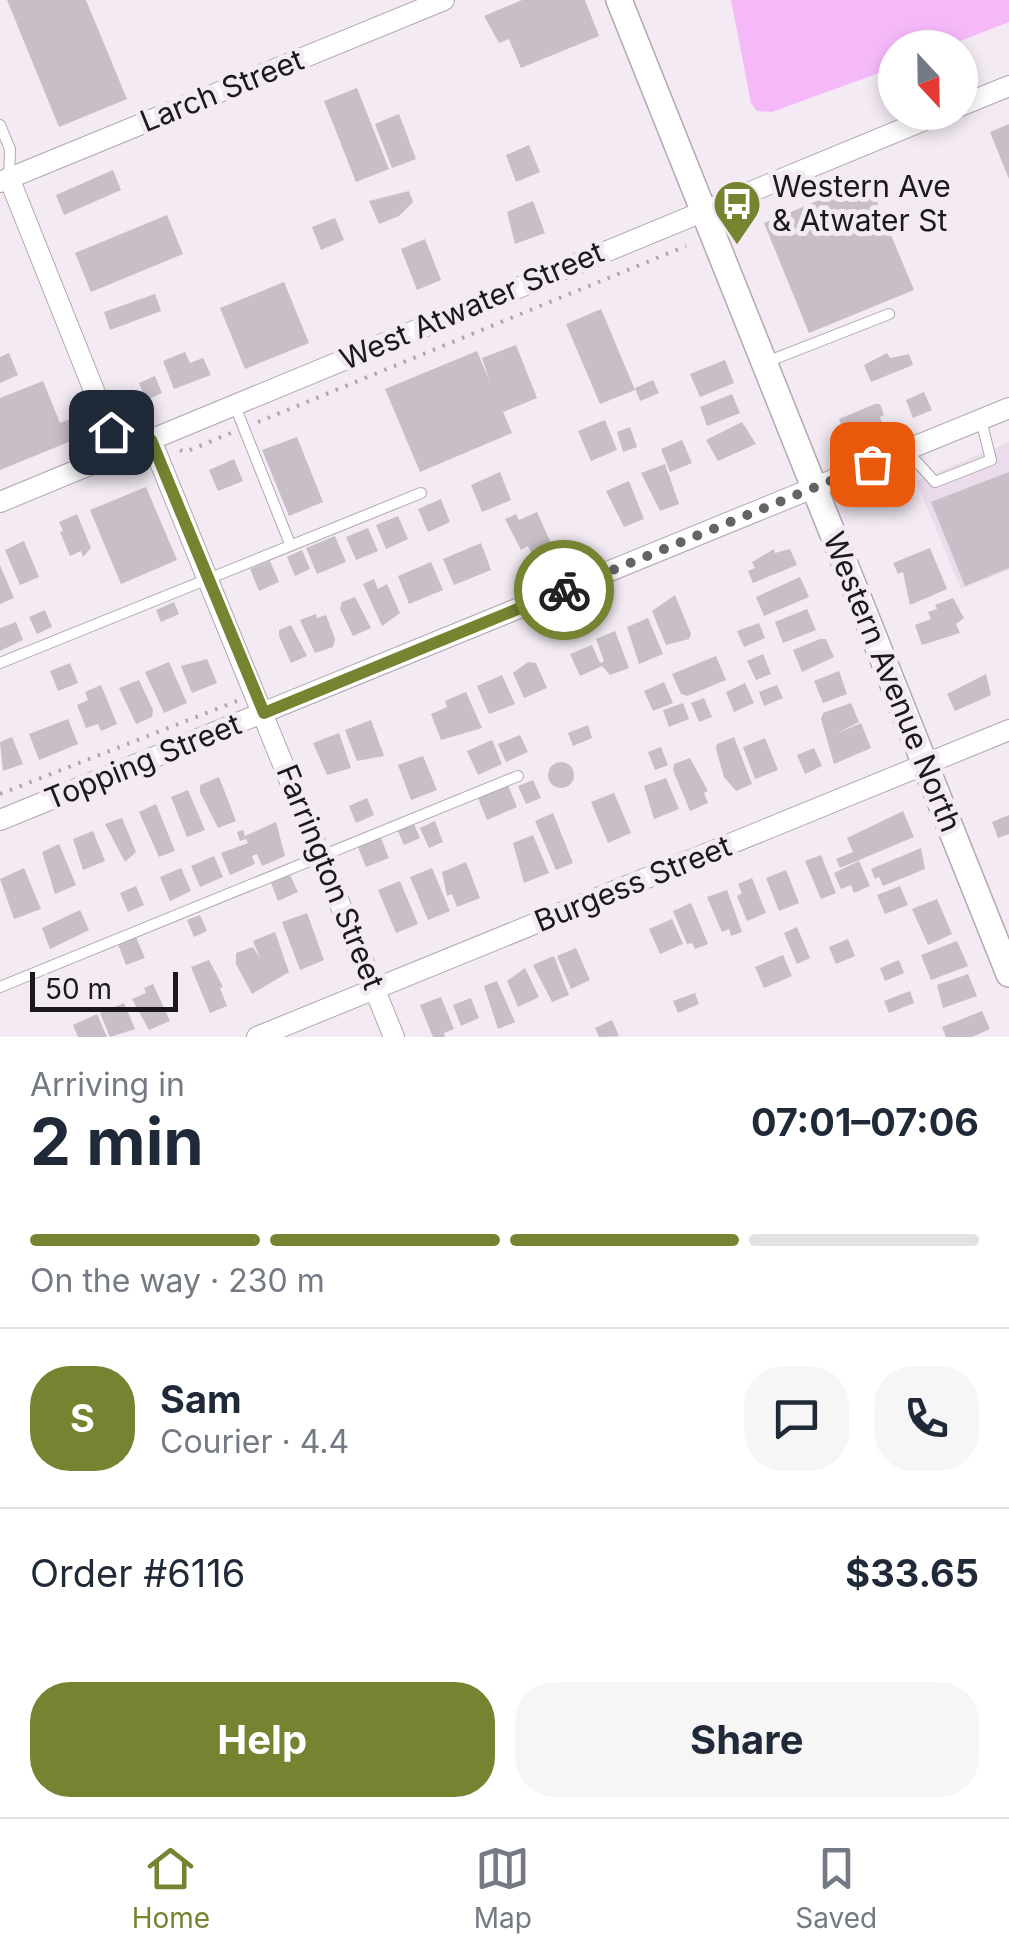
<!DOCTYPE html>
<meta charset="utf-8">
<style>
body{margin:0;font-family:Inter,sans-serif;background:#f6f6f7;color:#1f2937;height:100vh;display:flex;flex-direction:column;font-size:38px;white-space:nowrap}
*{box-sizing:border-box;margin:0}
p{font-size:32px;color:#747a83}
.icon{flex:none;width:55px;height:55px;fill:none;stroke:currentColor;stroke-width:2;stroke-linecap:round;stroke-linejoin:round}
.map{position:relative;height:1037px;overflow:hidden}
.sheet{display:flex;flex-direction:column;background:#fff;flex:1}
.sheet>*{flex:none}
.needle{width:65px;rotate:158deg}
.fabs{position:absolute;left:878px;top:30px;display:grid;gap:20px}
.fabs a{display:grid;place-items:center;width:100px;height:100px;border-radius:50%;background:#fff;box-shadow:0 5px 15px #0003;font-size:50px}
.scale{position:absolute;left:30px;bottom:25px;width:148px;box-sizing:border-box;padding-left:10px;border:5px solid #1c181c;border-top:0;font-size:28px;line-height:35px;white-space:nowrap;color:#1c181c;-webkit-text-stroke:8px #f3eaf4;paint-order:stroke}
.pin{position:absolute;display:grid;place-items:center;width:85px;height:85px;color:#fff;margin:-42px;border-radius:20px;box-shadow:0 5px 15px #0006}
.courier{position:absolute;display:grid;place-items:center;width:100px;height:100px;margin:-50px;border:8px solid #768331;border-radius:50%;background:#fff;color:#222;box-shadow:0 2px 12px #0007}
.headline em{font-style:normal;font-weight:700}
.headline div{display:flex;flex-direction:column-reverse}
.headline{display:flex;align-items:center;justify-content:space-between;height:170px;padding:0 30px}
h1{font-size:65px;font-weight:700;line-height:75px}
.bar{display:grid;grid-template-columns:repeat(4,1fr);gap:15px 10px;align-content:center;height:120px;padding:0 30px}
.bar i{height:12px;border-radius:8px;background:#e0e1e3}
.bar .selected{background:#768331}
.bar p{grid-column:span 4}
.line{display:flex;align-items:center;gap:25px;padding:0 30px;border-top:2px solid #e0e1e3}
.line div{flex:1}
.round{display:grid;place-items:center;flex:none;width:105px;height:105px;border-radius:40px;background:#f6f6f7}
.button{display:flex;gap:20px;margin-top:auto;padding:20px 30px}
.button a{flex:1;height:115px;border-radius:40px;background:#768331;color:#fff;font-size:40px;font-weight:700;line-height:115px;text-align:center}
.button a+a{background:#f6f6f7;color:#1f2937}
.tab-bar{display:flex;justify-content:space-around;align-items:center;height:140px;border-top:2px solid #e0e1e3;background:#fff;font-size:28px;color:#747a83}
.tab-bar a{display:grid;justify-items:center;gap:5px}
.tab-bar .selected{color:#768331}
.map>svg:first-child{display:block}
</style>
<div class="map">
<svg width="1009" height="1037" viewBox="0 0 1009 1037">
<rect width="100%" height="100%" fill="#f3eaf4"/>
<polygon fill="#ebdcec" points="1009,442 1009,570 961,589 916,481"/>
<polygon fill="#f5b9f9" points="731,0 1009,0 1009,22 945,47 895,48 895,67 772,112 757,111 751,103"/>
<g fill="#c8bec8">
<polygon points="7,0 86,0 127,99 59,127"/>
<polygon points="522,0 585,0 599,36 521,68 509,39 499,43 484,16"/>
<polygon points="357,88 389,169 356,182 324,101"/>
<polygon points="399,114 416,159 392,168 375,124"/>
<polygon points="1009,124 1009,179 990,132"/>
<polygon points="529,145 540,172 516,182 506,155"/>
<polygon points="113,170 121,190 64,215 56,195"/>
<polygon points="868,180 914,290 809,333 764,223"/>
<polygon points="409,191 413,202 399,216 379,224 369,201"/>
<polygon points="533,201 545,233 515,244 507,212"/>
<polygon points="167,215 183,254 91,292 75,253"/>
<polygon points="335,218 344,240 321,250 312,227"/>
<polygon points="425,239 441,280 417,290 401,249"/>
<polygon points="284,282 309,343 245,369 220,308"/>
<polygon points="155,294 161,311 110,330 104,312"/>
<polygon points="601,309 635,390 600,404 566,324"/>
<polygon points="516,345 537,398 503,412 512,433 420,472 385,389 477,351 490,382 482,358"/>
<polygon points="185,352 190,363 203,358 211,375 174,389 163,361"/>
<polygon points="9,353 18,375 0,383 0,357"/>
<polygon points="887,353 890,358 909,354 913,365 871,382 864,365"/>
<polygon points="725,360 734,383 700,397 690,374"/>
<polygon points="155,376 162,393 146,400 139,383"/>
<polygon points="653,380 659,393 640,401 635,388"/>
<polygon points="43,381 60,423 73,418 81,437 0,470 0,398"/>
<polygon points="924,392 932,410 913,418 906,400"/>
<polygon points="732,394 740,413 707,426 700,407"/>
<polygon points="875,404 880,404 884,415 880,417 882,423 846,438 839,419"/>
<polygon points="605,420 617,450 591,461 578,431"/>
<polygon points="742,422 756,444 718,461 706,440"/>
<polygon points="630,427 637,447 623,452 617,432"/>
<polygon points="297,437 323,502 289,516 262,450"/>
<polygon points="682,440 692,463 670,472 661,449"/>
<polygon points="234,459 243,481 218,491 209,470"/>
<polygon points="665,464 679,504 660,511 641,473"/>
<polygon points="500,472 511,500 482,512 471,485"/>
<polygon points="1009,472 1009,568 965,586 931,502"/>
<polygon points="629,481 644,519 624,527 606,491"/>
<polygon points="146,487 177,560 121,584 90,510"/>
<polygon points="441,499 450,522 428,532 418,509"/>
<polygon points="537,512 551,543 531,552 528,546 521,550 505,519 516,514 519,520"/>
<polygon points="77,514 91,548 83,557 81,551 70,556 60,532 63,531 59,522"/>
<polygon points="398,516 408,539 386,549 376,525"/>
<polygon points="368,528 378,551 356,560 346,537"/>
<polygon points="335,536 346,562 317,574 306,548"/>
<polygon points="24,541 39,577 20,585 5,550"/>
<polygon points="481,543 491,570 454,585 443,559"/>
<polygon points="930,548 947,589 910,605 903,572 898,574 893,563"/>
<polygon points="774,549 775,553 790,549 797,565 753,583 748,571 755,568 752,562"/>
<polygon points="302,550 310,569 295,576 287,557"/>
<polygon points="270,561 279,582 259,591 250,569"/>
<polygon points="431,562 443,590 409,604 398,576"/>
<polygon points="0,565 14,598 0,604"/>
<polygon points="800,577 809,597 764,616 756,597"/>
<polygon points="374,579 378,589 387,584 400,613 382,626 363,584"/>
<polygon points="675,595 691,634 689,639 666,645 652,611"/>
<polygon points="355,597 371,628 353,636 340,609 342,602"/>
<polygon points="953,598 964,618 956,624 960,633 922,645 915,625 931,619 928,612 937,609 935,605"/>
<polygon points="174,602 179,614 161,622 156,610"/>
<polygon points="807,609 816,630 783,643 775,622"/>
<polygon points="45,610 52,627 37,634 29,617"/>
<polygon points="316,614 317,618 326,615 335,639 333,647 315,653 300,620"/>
<polygon points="648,618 663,654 639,664 627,627"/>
<polygon points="16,622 23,640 0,651 0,628"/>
<polygon points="759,623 765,638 744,647 737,631"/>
<polygon points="291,625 307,656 291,663 279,636 279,630"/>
<polygon points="615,631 629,668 610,675 602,666 580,676 570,654 592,645 600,663 604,661 596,639"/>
<polygon points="820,639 826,639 834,657 802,672 793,650"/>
<polygon points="763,654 771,674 756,680 747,661"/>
<polygon points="716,656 726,680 687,696 681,694 672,674"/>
<polygon points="207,659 217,683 192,693 181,666"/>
<polygon points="169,662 187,703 164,713 145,672"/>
<polygon points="528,662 536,663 547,688 524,698 513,673"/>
<polygon points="70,663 78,683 58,691 50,671"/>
<polygon points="839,671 847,694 823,703 814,681"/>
<polygon points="986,674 991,695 955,711 947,694"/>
<polygon points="502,675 515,704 489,714 477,686"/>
<polygon points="139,680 153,710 152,717 136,724 119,688"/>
<polygon points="664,682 673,703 653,711 644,691"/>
<polygon points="745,683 754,703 734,712 726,692"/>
<polygon points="101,685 117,724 101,731 98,724 86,728 77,705 88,700 85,692"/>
<polygon points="777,685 783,698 764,706 759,692"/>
<polygon points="466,692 482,728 441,740 431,714 447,707 445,701"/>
<polygon points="704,698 712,717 699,722 691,703"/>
<polygon points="683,703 689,719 669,727 663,710"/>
<polygon points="851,703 859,722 836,734 861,723 871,748 834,764 821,719 823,713"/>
<polygon points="68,719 78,744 39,760 29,734"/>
<polygon points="371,720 384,756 357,761 345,730"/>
<polygon points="588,725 592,738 573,746 568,733"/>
<polygon points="339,733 351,768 327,775 313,743"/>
<polygon points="520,735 528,752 506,762 498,744"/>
<polygon points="12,737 23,764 3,771 0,742"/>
<polygon points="734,737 752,784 736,791 724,777 716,749 717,744"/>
<polygon points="765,738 778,770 755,779 743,747"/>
<polygon points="492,740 502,764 478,775 467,751"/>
<polygon points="661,747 668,765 655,770 648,752"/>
<polygon points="814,748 822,766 805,774 797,755"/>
<polygon points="423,756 437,790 411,800 398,765"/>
<polygon points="690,758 708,791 704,793 708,803 690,811 673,770 674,764"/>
<circle cx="561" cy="775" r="13"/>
<polygon points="219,777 236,821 218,828 200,792 200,785"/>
<polygon points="666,778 679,809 654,819 644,786"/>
<polygon points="533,780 541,798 526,804 518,786"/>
<polygon points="508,785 517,807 487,820 478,798"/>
<polygon points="188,790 205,830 187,837 171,797"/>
<polygon points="614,793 631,833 608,843 591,802"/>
<polygon points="367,798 374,815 356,823 349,806"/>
<polygon points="156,804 175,851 159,857 139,812"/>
<polygon points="903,811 914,837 840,868 836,859 853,852 847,838"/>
<polygon points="553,813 573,863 556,870 535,821"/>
<polygon points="1009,815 1009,834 998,838 992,822"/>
<polygon points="122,818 136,852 125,862 105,824"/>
<polygon points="435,821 443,842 429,848 420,828"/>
<polygon points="276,822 285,856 262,866 257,854 252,856 255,864 230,875 221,853 248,843 246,839 240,841 237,832 243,830 245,836"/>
<polygon points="413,822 420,838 404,845 397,829"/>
<polygon points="93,831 105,861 83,870 73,839"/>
<polygon points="533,835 549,873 524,883 513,843"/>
<polygon points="380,836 389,858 366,867 357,845"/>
<polygon points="59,844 76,885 55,894 42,852"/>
<polygon points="921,848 925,869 883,886 879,877 875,879 871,869"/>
<polygon points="821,855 836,893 821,899 805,861"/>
<polygon points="214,856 223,877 200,887 191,866"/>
<polygon points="859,861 870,886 854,893 851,885 841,889 834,873"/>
<polygon points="466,862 480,898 457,907 452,894 447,896 442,872"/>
<polygon points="24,868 41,909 14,919 0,879"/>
<polygon points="181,868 191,891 170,901 160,877"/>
<polygon points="432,868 450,911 428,920 410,877"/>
<polygon points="786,870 799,903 779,911 766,878"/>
<polygon points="290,875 298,892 278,901 271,883"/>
<polygon points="752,878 766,913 747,921 737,896 742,893 738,884"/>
<polygon points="400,881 418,924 396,933 378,890"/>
<polygon points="136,886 144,905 128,912 120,893"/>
<polygon points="900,886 908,905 885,914 877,895"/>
<polygon points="727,890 742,932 731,936 729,929 722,932 707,897"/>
<polygon points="937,899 952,934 928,945 912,909"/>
<polygon points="691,903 708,944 695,949 692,943 687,944 673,911"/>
<polygon points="80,910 89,930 50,949 42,928"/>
<polygon points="307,913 324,960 300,970 282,922"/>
<polygon points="200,915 207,931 194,937 187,920"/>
<polygon points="672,919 683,944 660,954 649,929"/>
<polygon points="797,927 810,958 797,964 784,933"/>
<polygon points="275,932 289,972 252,994 236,964 236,953 253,947 260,958 253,941"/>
<polygon points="136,937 145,958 126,965 118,944"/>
<polygon points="848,939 855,956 836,964 829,947"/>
<polygon points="957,941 968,966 931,980 921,955"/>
<polygon points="576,948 590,980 571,989 557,956"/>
<polygon points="783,955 792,976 764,988 755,967"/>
<polygon points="554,956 569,995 552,1002 533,965"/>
<polygon points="209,960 223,987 220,988 227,1006 210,1013 191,967"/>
<polygon points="899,960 904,973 885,981 880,968"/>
<polygon points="525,968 539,997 518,1007 507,981"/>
<polygon points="968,974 977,996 943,1008 937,985"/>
<polygon points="497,981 515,1022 498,1029 484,986"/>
<polygon points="153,984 170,1021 149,1030 132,999 146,993 144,988"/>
<polygon points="910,991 914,1003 889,1013 884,1001"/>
<polygon points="695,993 699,1004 678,1013 673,1001"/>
<polygon points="441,997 454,1029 444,1033 445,1037 433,1037 420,1005"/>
<polygon points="471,998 479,1018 461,1026 453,1005"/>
<polygon points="124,1003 135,1029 110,1037 100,1013"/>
<polygon points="982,1011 990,1029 972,1037 946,1037 942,1027"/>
<polygon points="97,1014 107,1037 78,1037 73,1025"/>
<polygon points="612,1020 619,1036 599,1037 595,1028"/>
</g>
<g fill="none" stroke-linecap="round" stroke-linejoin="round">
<g stroke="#b1a8b2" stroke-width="12">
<g id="service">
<polyline points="0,125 10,149 9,177"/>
<polyline points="764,363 889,314"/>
<polyline points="235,406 290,544"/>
<polyline points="907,451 935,482 991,460 981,420"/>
<polyline points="0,663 421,493"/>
<polyline points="0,987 518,776"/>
</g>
</g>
<g stroke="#b1a8b2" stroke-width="22">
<g id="minor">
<polyline points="960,106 1009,86"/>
<polyline points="9,178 119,453"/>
<polyline points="0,182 444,0"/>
<polyline points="151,440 394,1037"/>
<polyline points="0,502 944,112"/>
<polyline points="0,820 1009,408"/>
<polyline points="257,1037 1009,730"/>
</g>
</g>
<g stroke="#b1a8b2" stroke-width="28">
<polyline id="tertiary" points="619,0 1009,974"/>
</g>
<g stroke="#ada6ae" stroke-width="4" stroke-dasharray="2.5 8" stroke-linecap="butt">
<polyline points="258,422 686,246"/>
<polyline points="180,450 185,452 231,433"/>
<polyline points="0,794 237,701"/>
</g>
<use href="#service" stroke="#fff" stroke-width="10"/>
<use href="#minor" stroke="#fff" stroke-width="20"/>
<use href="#tertiary" stroke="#fff" stroke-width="25"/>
</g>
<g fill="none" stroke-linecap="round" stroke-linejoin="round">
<polyline stroke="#676268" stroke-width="10" stroke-dasharray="0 18" points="564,590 872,464"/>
<polyline stroke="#768331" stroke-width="12" points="111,432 119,453 151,440 264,713 564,590"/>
</g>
<defs>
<g id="bus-pin" transform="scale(2.5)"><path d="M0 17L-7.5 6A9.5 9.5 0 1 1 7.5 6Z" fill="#768331" stroke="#f3eaf4"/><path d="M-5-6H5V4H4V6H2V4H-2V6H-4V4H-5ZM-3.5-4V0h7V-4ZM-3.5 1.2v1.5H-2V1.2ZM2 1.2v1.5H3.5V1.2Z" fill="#fff"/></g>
</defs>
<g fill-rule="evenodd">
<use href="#bus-pin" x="737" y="204"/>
</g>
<g text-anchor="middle" stroke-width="10" stroke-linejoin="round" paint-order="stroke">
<g font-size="30" fill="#1c181c" stroke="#f3eaf4">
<text transform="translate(222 91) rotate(-22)" y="10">Larch Street</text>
<text transform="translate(472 306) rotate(-23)" y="10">West Atwater Street</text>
<text transform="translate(892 682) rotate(68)" y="10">Western Avenue North</text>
<text transform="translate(143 762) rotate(-22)" y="10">Topping Street</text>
<text transform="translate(330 877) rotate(68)" y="10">Farrington Street</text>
<text transform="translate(633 884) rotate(-22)" y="10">Burgess Street</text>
</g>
<g font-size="30" fill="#1c181c" stroke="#f3eaf4" text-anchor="start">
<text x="772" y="197">Western Ave<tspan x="772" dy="34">&amp; Atwater St</tspan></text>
</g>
</g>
</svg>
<div class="fabs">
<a><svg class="needle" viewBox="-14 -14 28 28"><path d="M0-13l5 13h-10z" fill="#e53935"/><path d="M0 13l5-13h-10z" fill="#747a83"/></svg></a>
</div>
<div class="scale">50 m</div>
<div class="pin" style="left:872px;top:464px;background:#ea580c"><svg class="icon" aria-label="bag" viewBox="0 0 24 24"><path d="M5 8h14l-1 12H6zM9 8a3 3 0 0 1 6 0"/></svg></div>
<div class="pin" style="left:111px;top:432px;background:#1f2937"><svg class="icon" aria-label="home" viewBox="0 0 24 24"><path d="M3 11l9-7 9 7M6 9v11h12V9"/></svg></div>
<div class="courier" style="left:564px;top:590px"><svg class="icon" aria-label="bike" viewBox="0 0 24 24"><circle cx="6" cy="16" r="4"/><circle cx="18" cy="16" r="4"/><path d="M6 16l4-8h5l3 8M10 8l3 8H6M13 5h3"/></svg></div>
</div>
<section class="sheet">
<div class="headline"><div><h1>2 min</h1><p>Arriving in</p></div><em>07:01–07:06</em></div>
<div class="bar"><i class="selected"></i><i class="selected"></i><i class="selected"></i><i></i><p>On the way · 230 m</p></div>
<div class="line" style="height:180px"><b class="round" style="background:#768331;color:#fff">S</b><div><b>Sam</b><p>Courier · 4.4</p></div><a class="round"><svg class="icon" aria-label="chat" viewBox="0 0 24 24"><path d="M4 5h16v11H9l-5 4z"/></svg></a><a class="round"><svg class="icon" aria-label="phone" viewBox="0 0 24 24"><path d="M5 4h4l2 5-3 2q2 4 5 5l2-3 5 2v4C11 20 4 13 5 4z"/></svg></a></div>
<div class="line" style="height:130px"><div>Order #6116</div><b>$33.65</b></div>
<div class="button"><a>Help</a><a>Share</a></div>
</section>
<nav class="tab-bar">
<a class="selected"><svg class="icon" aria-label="home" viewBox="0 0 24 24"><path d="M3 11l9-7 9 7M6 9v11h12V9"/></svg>Home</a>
<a><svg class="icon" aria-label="map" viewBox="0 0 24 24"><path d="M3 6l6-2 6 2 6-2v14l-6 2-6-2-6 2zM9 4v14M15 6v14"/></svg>Map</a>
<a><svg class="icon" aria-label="saved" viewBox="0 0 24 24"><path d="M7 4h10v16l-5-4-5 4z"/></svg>Saved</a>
</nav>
